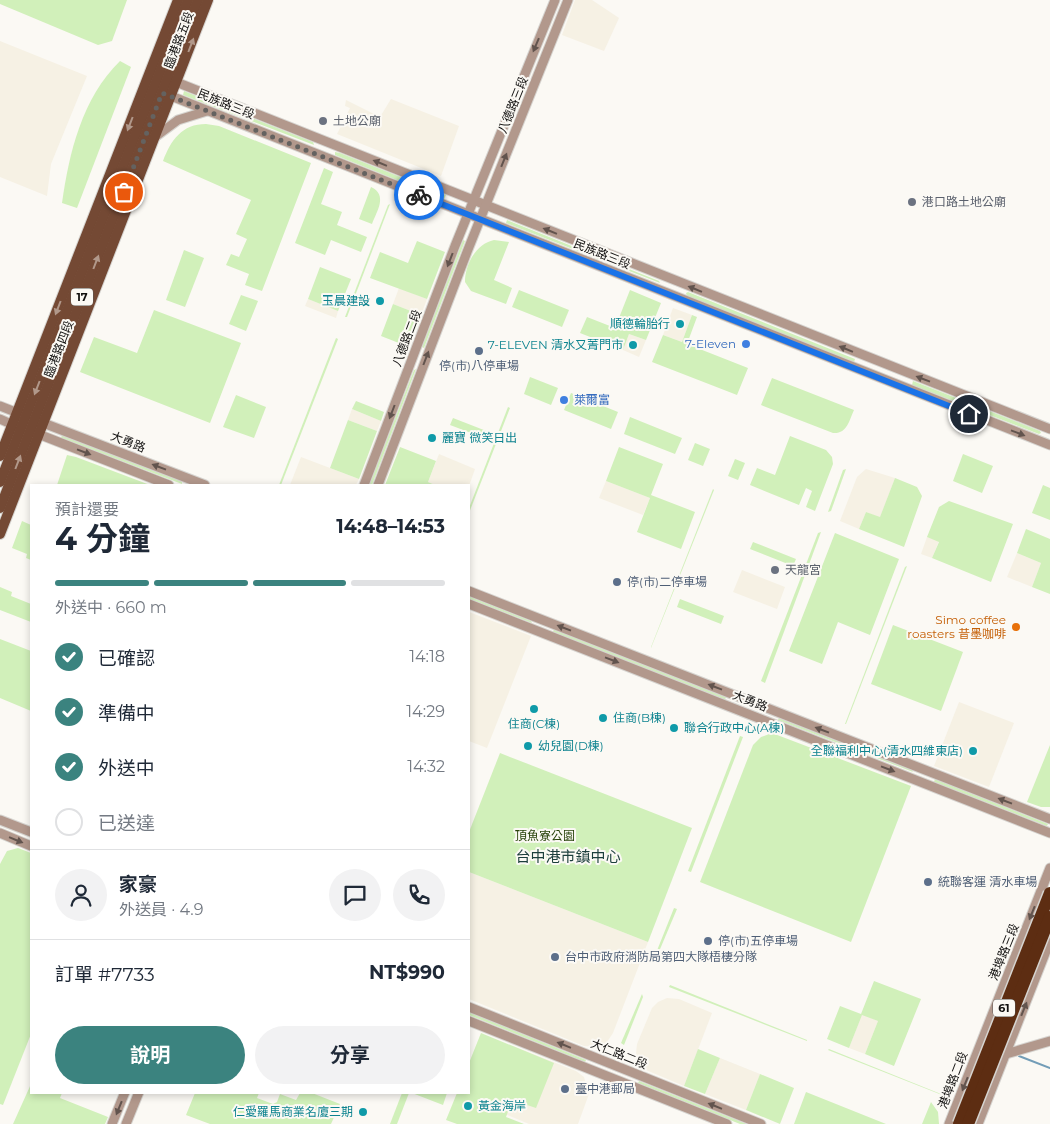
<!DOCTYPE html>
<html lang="zh-TW">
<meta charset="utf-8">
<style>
body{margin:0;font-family:Montserrat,"Noto Sans TC",sans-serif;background:#f2f2f3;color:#1f2937;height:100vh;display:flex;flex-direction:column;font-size:19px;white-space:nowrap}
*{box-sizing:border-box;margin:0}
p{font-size:16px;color:#747a83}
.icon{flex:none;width:28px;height:28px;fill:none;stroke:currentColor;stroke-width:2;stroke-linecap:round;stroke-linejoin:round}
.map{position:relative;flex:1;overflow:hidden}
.side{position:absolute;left:30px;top:484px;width:440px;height:610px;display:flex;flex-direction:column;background:#fff;border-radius:0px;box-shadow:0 2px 8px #0003}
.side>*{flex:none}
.pin{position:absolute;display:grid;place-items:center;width:42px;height:42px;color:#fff;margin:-21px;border:2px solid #fff;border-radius:50%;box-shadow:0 1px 5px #0007}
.courier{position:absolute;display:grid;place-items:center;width:50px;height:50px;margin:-25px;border:4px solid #1a73e8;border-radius:50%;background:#fff;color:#222;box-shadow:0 1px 6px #0007}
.headline em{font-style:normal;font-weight:700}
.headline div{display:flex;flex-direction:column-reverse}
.headline{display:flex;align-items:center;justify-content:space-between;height:85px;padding:0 25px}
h1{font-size:32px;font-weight:700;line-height:38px}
.bar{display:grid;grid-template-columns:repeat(4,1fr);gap:8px 5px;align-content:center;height:60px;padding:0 25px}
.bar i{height:6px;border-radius:4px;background:#e0e1e3}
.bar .selected{background:#3b837f}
.bar p{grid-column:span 4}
.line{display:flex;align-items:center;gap:12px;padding:0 25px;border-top:1px solid #e0e1e3}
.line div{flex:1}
.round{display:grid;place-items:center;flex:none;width:52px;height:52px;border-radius:26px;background:#f2f2f3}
ol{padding:0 25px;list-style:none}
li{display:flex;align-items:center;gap:15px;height:55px}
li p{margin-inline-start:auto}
li .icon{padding:5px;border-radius:50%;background:#3b837f;color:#fff;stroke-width:4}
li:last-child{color:#747a83}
li i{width:28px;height:28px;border:2px solid #e0e1e3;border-radius:50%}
.action{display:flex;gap:10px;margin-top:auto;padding:10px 25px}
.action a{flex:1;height:58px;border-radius:30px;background:#3b837f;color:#fff;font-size:20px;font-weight:700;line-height:58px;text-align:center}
.action a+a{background:#f2f2f3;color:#1f2937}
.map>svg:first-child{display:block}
</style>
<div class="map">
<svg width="1050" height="1124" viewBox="0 0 1050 1124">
<rect width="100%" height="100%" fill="#fbf9f4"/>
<g fill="#f6f1e4">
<polygon points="575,0 592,0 619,18 604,51 562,35"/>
<polygon points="0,41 87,76 51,164 47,196 0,177"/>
<polygon points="391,99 459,126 441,176 337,134 350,108 345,106 346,100 380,117"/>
<polygon points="399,288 427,299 421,315 393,304"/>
<polygon points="308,299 338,311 336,318 305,306"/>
<polygon points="673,308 692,315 682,342 663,335"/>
<polygon points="629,334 646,340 639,357 623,350"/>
<polygon points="352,409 381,421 377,431 348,420"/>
<polygon points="439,454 475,469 469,486 435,485 428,482"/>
<polygon points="301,457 359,479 356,485 290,485"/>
<polygon points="866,469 895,478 880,518 866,512 859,529 840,521 857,477"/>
<polygon points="606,481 650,498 643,515 599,498"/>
<polygon points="927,537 939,541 932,558 921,554"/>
<polygon points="1017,553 1041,563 1032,587 1007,577"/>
<polygon points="742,570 785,587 777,609 733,592"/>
<polygon points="469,612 531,636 487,748 469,741"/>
<polygon points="959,702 1014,723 989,787 934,766"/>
<polygon points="469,872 648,942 613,1033 607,1042 596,1047 584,1046 469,999"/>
<polygon points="667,998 679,999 712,1013 684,1086 646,1070 639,1063 636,1053 637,1044 652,1008 658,1002"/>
<polygon points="862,1014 878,1021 865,1054 849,1048"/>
<polygon points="513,1046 576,1071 584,1077 589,1094 578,1124 529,1124 505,1114"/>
<polygon points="720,1058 760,1074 746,1110 705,1094"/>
</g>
<g fill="#d1f0ba">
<polygon points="0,0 127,0 112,41 98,45 0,4"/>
<path d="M 120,61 L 131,67 L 77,208 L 62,203 C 69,153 82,98 120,61 Z"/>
<polygon points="184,91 313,142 314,145 183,95"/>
<path d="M 206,124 L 219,126 L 311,163 L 262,291 L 245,285 L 249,274 L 226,265 L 231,254 L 239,257 L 247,239 L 236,234 L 251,200 L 163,161 C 171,140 182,124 206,124 Z"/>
<polygon points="335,152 340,153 446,195 444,199 335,155"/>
<polygon points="324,168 333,172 321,204 342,212 337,225 367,237 361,252 331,240 325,255 295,243"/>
<path d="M 371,187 C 388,195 377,211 372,224 L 359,219 Z"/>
<polygon points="390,204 347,317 345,317 388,205"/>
<polygon points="507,220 659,281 660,283 506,223"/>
<polygon points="463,240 465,241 424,348 422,347"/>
<path d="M 494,240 L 509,242 L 494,280 L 512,288 L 506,304 L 471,291 L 465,282 C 465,264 476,244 494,240 Z"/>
<polygon points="417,241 445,252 427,299 370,278 380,252 408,263"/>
<polygon points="184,250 204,258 185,307 166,300"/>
<polygon points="320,267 351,279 338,311 308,299"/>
<polygon points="519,290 569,310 562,327 512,307"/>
<polygon points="630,290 661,303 646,340 629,334 623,350 580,333 587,317 615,328"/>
<polygon points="688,292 855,359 854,362 687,296 686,293"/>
<polygon points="241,295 258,301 246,331 229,324"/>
<polygon points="393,304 421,315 409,347 381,336"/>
<polygon points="154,310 241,343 210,423 80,372 94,337 137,353"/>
<polygon points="692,315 697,317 687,344 748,368 737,395 652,362 663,335 682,342"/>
<polygon points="336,338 338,339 281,485 279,485"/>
<polygon points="416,369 372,485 369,485 414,370"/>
<polygon points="530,377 558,388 551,405 524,394"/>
<path d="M 772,378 L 854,410 C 849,421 847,434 833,433 L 761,405 Z"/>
<polygon points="913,381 1040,431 1041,433 1039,434 912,385"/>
<polygon points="571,393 618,412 611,429 564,410"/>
<polygon points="236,395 266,407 254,438 223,427"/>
<polygon points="356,401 384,412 381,421 352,409"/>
<polygon points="508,407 510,408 469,513 469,508"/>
<polygon points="630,417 682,438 675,454 624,434"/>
<polygon points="453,418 489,432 487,439 450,425"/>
<polygon points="348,420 377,431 359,479 330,468"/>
<polygon points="62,435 182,481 182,484 61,438"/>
<polygon points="790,436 826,450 832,457 833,464 815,511 806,507 812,491 806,488 799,505 750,485 757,468 775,475"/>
<polygon points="695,443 710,449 703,466 688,460"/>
<polygon points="400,447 436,461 428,482 435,485 385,485"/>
<polygon points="619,447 663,464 651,495 695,512 681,549 637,532 650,498 606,481"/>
<polygon points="963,454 993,466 982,493 953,481"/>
<polygon points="67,455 76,457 150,485 57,485"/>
<polygon points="735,459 745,463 738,480 728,476"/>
<polygon points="846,469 831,511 828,512 843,470"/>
<polygon points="895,478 917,487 922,496 904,547 859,529 866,512 880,517"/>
<polygon points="1043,485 1050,488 1050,520 1032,513"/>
<polygon points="713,489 714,490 651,648 651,647"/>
<polygon points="949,501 1013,524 991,582 932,558 939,542 927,537 939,507"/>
<polygon points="22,521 31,525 31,560 26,558 27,554 12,548"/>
<polygon points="1026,529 1050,539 1050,594 1032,587 1041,563 1017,553"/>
<polygon points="821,532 765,683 761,681 818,533"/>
<polygon points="835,533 899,559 870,635 838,622 822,664 789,651"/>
<polygon points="753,542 796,559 793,566 750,549"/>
<polygon points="907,566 846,724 845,724 905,567"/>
<polygon points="0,587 12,592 11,596 31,604 31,622 0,610"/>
<polygon points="469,596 531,621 532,623 469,599"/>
<polygon points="680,599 724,616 721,624 677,607"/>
<polygon points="893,625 963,652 941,711 871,684"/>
<polygon points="554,629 726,697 725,700 553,632"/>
<polygon points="0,639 31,651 31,711 0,698"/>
<polygon points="779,718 912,770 913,772 778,720"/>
<polygon points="772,733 911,786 851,942 700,882 753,745 761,737"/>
<polygon points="740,736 743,737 691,872 688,871"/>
<polygon points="1050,745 1050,807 1041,807 1027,802"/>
<polygon points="500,753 692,828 648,942 469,872 469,832"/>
<polygon points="935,779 1048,824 1047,826 934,782"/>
<polygon points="18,848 31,853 31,1034 3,1105 0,1104 0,864 7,851"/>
<polygon points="674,908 677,909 655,961 654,958"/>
<polygon points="874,981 921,999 894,1066 865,1054 878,1021 862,1015 849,1048 827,1039 840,1006 861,1014"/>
<polygon points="670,985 807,1040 807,1041 669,987"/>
<polygon points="642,994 643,997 624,1045 621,1043"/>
<polygon points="469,1012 586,1060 585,1062 469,1015"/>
<polygon points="481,1033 554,1063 536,1108 512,1100 506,1117 524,1124 457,1124 446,1120 457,1093 469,1092 469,1063"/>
<polygon points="698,1049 720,1058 705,1094 684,1086"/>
<polygon points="829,1049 941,1094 942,1095 828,1050"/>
<polygon points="760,1074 794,1088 780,1124 746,1110"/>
<polygon points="639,1081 747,1124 740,1124 638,1083"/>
<polygon points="31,1084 31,1092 62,1093 60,1098 108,1117 105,1124 13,1124"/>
<polygon points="806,1092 886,1124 794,1124"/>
<polygon points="195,1093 259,1093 257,1098 273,1104 277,1102 280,1094 296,1100 300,1093 312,1093 340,1104 331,1124 210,1124 186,1115"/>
<polygon points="402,1093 409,1093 397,1124 390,1124"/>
<polygon points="412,1093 447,1092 447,1093 443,1105"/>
<polygon points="931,1102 938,1112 939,1124 922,1124"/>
</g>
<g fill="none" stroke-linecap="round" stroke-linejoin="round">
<polyline stroke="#739db7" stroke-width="2" points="1019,1056 1050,1068"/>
<g stroke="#d6d4d0" stroke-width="11">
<g id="minor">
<polyline points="171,80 1050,429"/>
<polyline points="166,94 1050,445"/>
<polyline points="155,137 178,120 207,111"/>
<polyline points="0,406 23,415"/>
<polyline points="0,419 18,427"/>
<polyline points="38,421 205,485"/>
<polyline points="33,432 169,485"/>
<polyline points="364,485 455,246 555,0"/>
<polyline points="378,485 467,252 568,0"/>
<polyline points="469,591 1050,819"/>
<polyline points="469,604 1050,833"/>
<polyline points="0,820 31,832"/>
<polyline points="0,833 31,846"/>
<polyline points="469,1007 761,1124"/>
<polyline points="469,1021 727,1124"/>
<polyline points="1002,1052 1006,1054 1050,1041"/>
<polyline points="112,1124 125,1092"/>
<polyline points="126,1124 139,1092"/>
<polyline points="949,1124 1050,868"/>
<polyline points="978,1124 1050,941"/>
</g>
</g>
<g stroke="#d6d4d0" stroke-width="12">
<g id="major">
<polyline points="0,456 178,0"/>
<polyline points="0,482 188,0"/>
<polyline points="0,508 198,0"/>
<polyline points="0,534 208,0"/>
</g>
</g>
<use href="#minor" stroke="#b2988c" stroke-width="9"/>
<use href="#major" stroke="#744934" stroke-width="10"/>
<g stroke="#d6d4d0" stroke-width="15" stroke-linecap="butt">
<g id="highway-bridge">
<polyline points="959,1124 1050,893"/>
<polyline points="968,1124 1050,917"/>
</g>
</g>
<use href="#highway-bridge" stroke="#5d2d12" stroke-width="12"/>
</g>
<defs><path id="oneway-solid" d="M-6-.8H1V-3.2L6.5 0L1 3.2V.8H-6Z" transform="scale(1.25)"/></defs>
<g fill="#b1988a">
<use href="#oneway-solid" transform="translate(191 45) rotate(-69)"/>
<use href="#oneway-solid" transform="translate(130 124) rotate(111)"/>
<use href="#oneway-solid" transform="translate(96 262) rotate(-69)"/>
<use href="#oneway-solid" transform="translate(58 308) rotate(111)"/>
<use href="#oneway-solid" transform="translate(37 388) rotate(111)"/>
<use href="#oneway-solid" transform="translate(18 462) rotate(-69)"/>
</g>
<g fill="#62544e">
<use href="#oneway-solid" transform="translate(536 45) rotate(113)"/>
<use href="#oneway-solid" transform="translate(504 160) rotate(-68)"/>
<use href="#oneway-solid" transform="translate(380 163) rotate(-158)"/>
<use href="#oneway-solid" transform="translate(550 231) rotate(-158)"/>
<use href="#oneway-solid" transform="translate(450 260) rotate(111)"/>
<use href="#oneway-solid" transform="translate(695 289) rotate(-158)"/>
<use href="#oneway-solid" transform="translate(846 349) rotate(-158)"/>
<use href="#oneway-solid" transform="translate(426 358) rotate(-69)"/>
<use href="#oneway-solid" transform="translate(923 379) rotate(-159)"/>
<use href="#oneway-solid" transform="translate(392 412) rotate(111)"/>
<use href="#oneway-solid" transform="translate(1018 433) rotate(21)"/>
<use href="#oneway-solid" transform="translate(84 452) rotate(21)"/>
<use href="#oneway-solid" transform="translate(159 467) rotate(-159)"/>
<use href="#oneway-solid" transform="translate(564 628) rotate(-159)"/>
<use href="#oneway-solid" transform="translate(612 660) rotate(21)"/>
<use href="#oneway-solid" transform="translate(715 687) rotate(-159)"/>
<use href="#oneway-solid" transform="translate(822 730) rotate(-159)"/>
<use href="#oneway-solid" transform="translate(888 769) rotate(21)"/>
<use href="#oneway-solid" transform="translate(1005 801) rotate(-159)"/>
<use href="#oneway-solid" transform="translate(16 840) rotate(22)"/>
<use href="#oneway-solid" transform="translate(1032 913) rotate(112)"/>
<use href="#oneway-solid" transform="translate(1024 1009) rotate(-68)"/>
<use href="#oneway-solid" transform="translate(564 1045) rotate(-158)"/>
<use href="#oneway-solid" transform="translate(965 1084) rotate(112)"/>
<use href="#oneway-solid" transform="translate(715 1106) rotate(-158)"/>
<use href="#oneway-solid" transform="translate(119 1108) rotate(112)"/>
</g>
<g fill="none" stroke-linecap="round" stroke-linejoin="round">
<polyline stroke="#646260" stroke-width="5" stroke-dasharray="0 9" points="124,192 162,93 419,195"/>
<polyline stroke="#1a73e8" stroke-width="6" points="419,195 969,414"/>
</g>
<g fill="#6b7280" stroke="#fbf9f4" stroke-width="2">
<circle cx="323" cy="121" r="5"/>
<circle cx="912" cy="202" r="5"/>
<circle cx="775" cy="570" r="5"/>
</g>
<g fill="#0f9aa8" stroke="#fbf9f4" stroke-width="2">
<circle cx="380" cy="301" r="5"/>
<circle cx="680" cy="324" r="5"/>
<circle cx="633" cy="345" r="5"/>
<circle cx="432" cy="438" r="5"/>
<circle cx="534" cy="709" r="5"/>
<circle cx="603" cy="718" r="5"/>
<circle cx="674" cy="728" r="5"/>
<circle cx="528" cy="746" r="5"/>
<circle cx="973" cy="751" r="5"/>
<circle cx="468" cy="1106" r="5"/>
<circle cx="363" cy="1112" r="5"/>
</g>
<g fill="#3f7fe0" stroke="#fbf9f4" stroke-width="2">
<circle cx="746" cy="344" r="5"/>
<circle cx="564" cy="400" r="5"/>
</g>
<g fill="#5c6f8a" stroke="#fbf9f4" stroke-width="2">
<circle cx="479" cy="351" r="5"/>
<circle cx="617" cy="582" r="5"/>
<circle cx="928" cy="882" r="5"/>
<circle cx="708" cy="941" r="5"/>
<circle cx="555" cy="957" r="5"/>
<circle cx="565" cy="1089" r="5"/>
</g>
<circle fill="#e8710a" stroke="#fbf9f4" stroke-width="2" cx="1016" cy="627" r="5"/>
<g text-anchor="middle" stroke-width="4" stroke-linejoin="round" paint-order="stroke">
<g fill="#fbf9f4" stroke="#585754" stroke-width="1">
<rect x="71" y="288.5" width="22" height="17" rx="4"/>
<rect x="993" y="999.5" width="22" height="17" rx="4"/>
</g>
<g font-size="11" font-weight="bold" fill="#121110">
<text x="82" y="301">17</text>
<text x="1004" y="1012">61</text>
</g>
<g font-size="12" fill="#121110" stroke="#fbf9f4">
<text transform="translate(179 40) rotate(-69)" y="4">臨港路五段</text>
<text transform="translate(226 104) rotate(22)" y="4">民族路三段</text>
<text transform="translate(513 105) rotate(-68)" y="4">八德路三段</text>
<text transform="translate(602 254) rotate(22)" y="4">民族路三段</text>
<text transform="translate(407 338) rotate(-69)" y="4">八德路二段</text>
<text transform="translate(59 349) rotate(-69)" y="4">臨港路四段</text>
<text transform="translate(128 442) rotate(21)" y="4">大勇路</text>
<text transform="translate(750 701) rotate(21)" y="4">大勇路</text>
<text transform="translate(1004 952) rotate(-68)" y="4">港埠路三段</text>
<text transform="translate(619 1054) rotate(22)" y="4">大仁路二段</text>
<text transform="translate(953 1080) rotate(-69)" y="4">港埠路二段</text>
</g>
<g font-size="12" fill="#5b616d" stroke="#fbf9f4" text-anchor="start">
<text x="333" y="125">土地公廟</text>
<text x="922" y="206">港口路土地公廟</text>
<text x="785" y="574">天龍宮</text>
</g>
<g font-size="12" fill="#0d838f" stroke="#fbf9f4" text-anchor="end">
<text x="370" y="305">玉晨建設</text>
<text x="670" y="328">順德輪胎行</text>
<text x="623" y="349">7-ELEVEN 清水又菁門市</text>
<text x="442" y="442" text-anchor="start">麗寶 微笑日出</text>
<text x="613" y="722" text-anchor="start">住商(B棟)</text>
<text x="534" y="728" text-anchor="middle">住商(C棟)</text>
<text x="684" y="732" text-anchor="start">聯合行政中心(A棟)</text>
<text x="538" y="750" text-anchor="start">幼兒園(D棟)</text>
<text x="963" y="755">全聯福利中心(清水四維東店)</text>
<text x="478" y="1110" text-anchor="start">黃金海岸</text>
<text x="353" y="1116">仁愛羅馬商業名廈三期</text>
</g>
<g font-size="12" fill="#366cbe" stroke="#fbf9f4" text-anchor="end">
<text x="736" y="348">7-Eleven</text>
<text x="574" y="404" text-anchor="start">萊爾富</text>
</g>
<g font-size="12" fill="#4e5e75" stroke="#fbf9f4" text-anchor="start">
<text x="479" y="370" text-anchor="middle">停(市)八停車場</text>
<text x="627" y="586">停(市)二停車場</text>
<text x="938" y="886">統聯客運 清水車場</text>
<text x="718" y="945">停(市)五停車場</text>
<text x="565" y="961">台中市政府消防局第四大隊梧棲分隊</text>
<text x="575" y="1093">臺中港郵局</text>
</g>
<g font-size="12" fill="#c56008" stroke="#fbf9f4" text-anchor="end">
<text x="1006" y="624">Simo coffee<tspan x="1006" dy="14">roasters 昔墨咖啡</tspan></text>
</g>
<g font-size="12" fill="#28430a" stroke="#fbf9f4">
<text x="545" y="840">頂魚寮公園</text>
</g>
<g font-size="15" fill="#1c3e3c" stroke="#fbf9f4">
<text x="568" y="862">台中港市鎮中心</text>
</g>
</g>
</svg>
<div class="pin" style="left:124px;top:192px;background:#ea580c"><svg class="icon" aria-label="bag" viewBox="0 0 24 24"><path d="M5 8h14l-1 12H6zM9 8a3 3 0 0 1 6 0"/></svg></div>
<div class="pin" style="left:969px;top:414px;background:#1f2937"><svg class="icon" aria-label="home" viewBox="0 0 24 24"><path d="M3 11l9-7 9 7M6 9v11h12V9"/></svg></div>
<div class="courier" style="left:419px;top:195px"><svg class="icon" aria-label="bike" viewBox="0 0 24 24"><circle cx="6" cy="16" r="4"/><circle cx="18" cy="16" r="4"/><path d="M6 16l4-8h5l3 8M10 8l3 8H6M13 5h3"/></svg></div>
<section class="side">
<div class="headline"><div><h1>4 分鐘</h1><p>預計還要</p></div><em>14:48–14:53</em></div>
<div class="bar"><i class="selected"></i><i class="selected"></i><i class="selected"></i><i></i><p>外送中 · 660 m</p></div>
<ol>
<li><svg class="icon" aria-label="check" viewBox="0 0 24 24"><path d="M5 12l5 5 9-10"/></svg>已確認<p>14:18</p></li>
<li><svg class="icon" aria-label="check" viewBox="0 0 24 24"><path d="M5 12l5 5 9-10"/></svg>準備中<p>14:29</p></li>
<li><svg class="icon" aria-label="check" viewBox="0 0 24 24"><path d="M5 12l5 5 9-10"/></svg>外送中<p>14:32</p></li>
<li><i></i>已送達</li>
</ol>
<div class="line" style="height:90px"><a class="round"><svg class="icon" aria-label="person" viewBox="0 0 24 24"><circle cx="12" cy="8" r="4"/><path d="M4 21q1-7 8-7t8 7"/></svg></a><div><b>家豪</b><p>外送員 · 4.9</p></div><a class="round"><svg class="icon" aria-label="chat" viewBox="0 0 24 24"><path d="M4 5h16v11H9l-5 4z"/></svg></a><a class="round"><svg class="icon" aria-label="phone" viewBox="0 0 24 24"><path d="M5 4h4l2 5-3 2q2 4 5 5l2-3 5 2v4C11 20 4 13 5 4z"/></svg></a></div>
<div class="line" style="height:65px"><div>訂單 #7733</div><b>NT$990</b></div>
<div class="action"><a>說明</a><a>分享</a></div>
</section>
</div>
